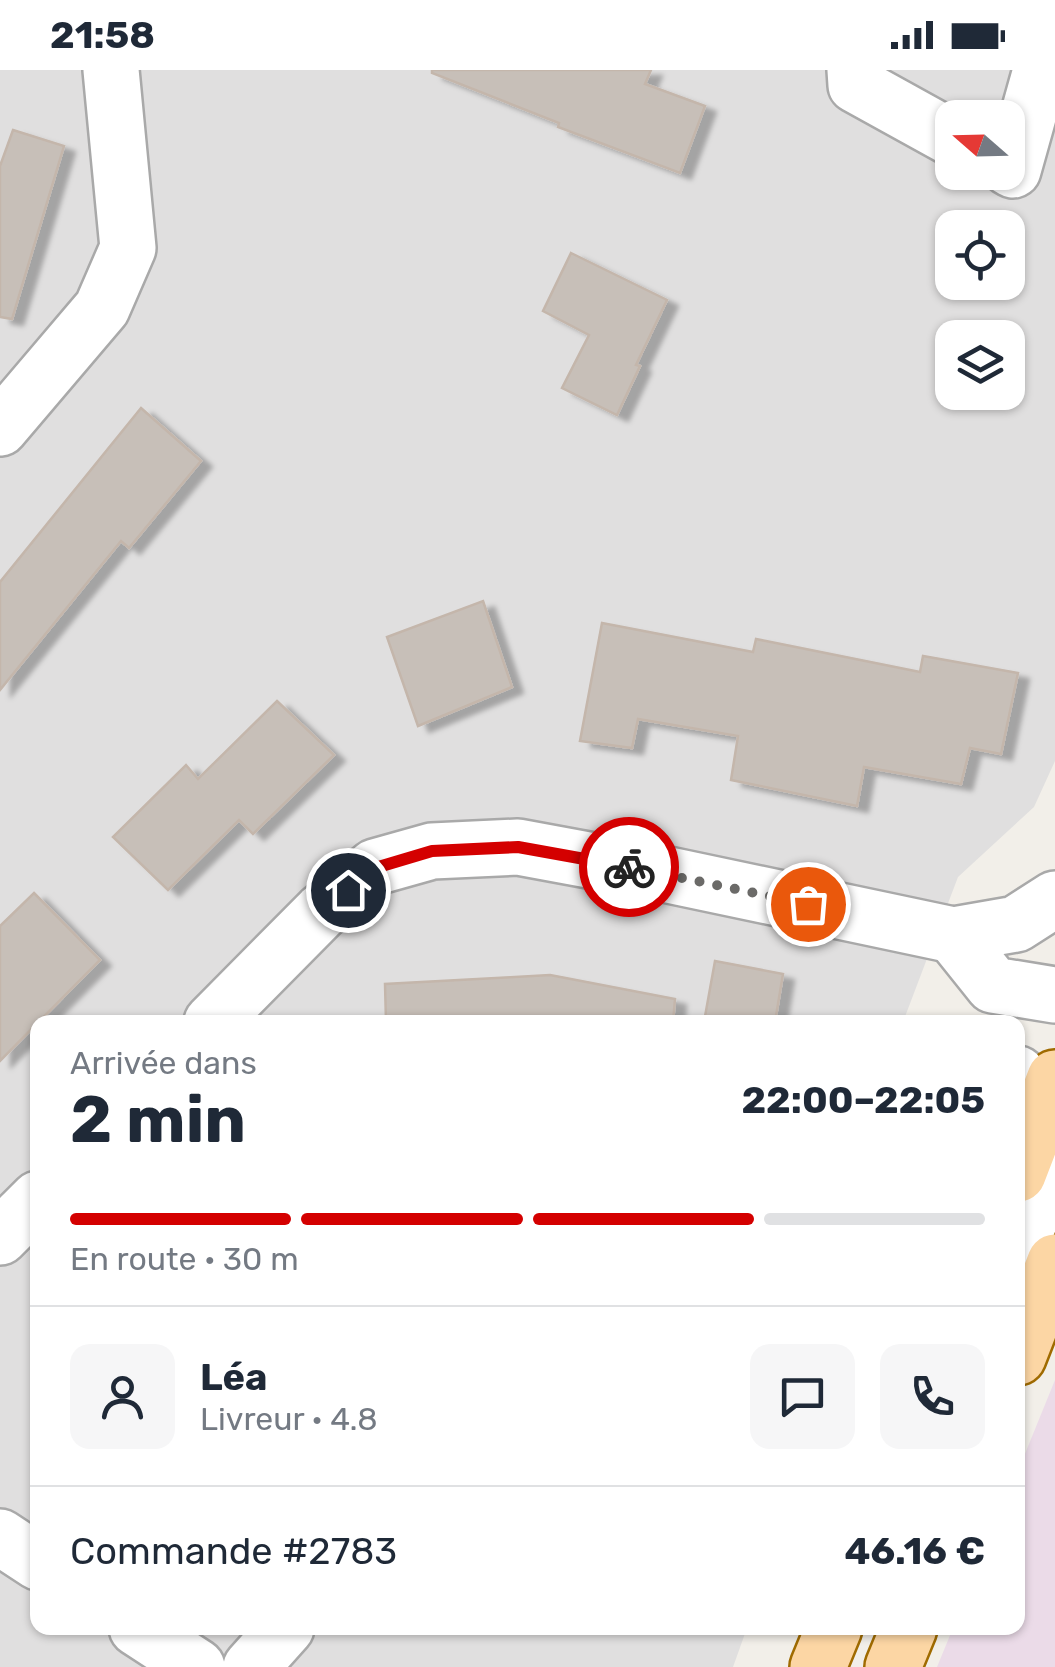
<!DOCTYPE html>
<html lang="fr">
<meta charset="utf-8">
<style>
body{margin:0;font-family:Rubik,sans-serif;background:#f6f6f7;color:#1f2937;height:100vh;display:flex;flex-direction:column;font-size:38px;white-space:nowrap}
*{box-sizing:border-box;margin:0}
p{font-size:32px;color:#747a83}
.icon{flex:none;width:55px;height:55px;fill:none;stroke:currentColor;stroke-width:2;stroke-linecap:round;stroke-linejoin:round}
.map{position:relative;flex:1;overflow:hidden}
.side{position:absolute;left:30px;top:945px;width:995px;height:620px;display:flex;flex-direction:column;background:#fff;border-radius:20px;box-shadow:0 2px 8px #0004}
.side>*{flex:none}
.needle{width:65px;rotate:290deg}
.controls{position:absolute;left:935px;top:30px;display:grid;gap:20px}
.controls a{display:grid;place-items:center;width:90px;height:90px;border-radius:20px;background:#fff;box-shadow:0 2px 8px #0004;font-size:50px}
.pin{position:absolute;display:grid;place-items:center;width:85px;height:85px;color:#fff;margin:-42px;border:5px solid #fff;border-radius:50%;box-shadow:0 2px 10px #0007}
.courier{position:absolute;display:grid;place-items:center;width:100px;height:100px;margin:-50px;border:8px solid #d40000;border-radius:50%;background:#fff;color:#222;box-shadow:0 2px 12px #0007}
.headline em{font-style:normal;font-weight:700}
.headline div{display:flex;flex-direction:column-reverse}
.headline{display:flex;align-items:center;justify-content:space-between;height:170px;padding:0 40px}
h1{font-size:65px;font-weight:700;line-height:75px}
.bar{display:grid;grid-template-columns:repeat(4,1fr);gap:15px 10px;align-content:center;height:120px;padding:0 40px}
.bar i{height:12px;border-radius:8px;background:#e0e1e3}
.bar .current{background:#d40000}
.bar p{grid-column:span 4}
.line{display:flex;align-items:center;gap:25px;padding:0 40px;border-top:2px solid #e0e1e3}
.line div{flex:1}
.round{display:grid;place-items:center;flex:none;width:105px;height:105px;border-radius:20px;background:#f6f6f7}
.status{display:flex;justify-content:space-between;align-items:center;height:70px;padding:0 50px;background:#fff;direction:ltr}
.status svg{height:28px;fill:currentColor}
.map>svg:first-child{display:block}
</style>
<div class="status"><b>21:58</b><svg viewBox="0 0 49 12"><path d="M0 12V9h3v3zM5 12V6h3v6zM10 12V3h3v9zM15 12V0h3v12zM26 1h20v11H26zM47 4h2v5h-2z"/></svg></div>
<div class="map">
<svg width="1055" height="1597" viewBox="0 0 1055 1597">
<defs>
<filter id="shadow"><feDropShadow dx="11" dy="6" stdDeviation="2.5" flood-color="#0004"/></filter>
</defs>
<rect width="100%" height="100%" fill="#f2efe9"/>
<path fill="#e0dfdf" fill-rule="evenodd" d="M 0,0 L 1055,0 L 1055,691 L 1034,737 L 958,807 L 903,952 L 38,952 L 38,1558 L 747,1558 L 733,1597 L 0,1597 ZM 952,48 L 1008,48 L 1008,102 L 952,102 ZM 952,158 L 1008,158 L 1008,212 L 952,212 ZM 952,268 L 1008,268 L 1008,322 L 952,322 Z"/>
<polygon fill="#ebdbe8" points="1055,1310 1055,1597 937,1597 953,1558 1018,1558 1018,1401"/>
<g fill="#c7bfb8" stroke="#c4b6ab" stroke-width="2.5" filter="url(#shadow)">
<polygon points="432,0 651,0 645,14 705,36 680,103 558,57 559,53 432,3"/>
<polygon points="13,60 64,76 12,249 0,247 0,96"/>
<polygon points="571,183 667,230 636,295 640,296 617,345 562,318 589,265 543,241"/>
<polygon points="141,338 201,391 129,478 121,471 0,620 0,512"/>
<polygon points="483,531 512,617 418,656 387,567"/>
<polygon points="602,553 753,582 756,569 920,602 923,586 1018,603 1001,684 970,678 961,714 864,697 857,736 731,710 738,666 638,649 632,678 580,671"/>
<polygon points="277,631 334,685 253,764 239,750 168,820 113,767 186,695 198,709"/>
<polygon points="34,823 100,890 0,991 0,856"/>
<polygon points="715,891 783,904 775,952 704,952"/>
<polygon points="550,905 675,929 673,952 386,952 385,914"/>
</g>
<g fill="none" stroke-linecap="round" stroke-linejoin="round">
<g stroke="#a9a9a9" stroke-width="60">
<g id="minor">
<polyline points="855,0 856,15 952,68"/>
<polyline points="1008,97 1013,100 1041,0"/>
<polyline points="0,358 102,238 128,178 111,0"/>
<polyline points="953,865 993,915 1055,925"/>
<polyline points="212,952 321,842 375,797 432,781 518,777 664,804 953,865 1016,854 1055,829"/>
<polyline points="1018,1004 1020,1012 1018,1021"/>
<polyline points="0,1167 38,1129"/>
<polyline points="1018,1202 1024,1165 1055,1088"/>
<polyline points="0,1467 38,1492"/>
<polyline points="137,1558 197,1597"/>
<polyline points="251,1597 286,1558"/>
</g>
</g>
<g stroke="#a06b00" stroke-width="60">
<g id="major">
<polyline points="1018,1104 1055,1008"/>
<polyline points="1018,1287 1055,1192"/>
<polyline points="818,1597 834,1558"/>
<polyline points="893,1597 909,1558"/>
</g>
</g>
<use href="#minor" stroke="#fff" stroke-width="55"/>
<use href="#major" stroke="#fcd6a4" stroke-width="55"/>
</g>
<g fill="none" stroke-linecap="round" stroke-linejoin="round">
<polyline stroke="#6b6a68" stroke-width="10" stroke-dasharray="0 18" points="629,797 808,834"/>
<polyline stroke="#d40000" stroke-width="12" points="348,820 375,798 432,781 518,777 629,797"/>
</g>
</svg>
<div class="controls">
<a><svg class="needle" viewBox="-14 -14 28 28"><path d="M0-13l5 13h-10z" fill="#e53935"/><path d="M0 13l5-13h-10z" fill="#747a83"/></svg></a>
<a><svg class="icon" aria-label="locate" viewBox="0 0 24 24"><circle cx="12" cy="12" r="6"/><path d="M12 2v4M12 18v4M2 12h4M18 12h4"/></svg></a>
<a><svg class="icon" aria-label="layers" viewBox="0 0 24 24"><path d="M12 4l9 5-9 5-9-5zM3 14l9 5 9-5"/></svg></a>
</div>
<div class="pin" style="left:808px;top:834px;background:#ea580c"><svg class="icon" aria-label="bag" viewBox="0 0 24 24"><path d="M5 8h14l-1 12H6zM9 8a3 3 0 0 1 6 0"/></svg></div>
<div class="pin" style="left:348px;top:820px;background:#1f2937"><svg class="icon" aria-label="home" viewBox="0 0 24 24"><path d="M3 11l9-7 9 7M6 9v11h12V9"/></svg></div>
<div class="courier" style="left:629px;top:797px"><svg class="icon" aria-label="bike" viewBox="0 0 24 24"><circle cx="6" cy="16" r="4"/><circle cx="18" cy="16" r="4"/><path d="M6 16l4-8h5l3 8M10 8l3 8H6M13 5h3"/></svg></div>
<section class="side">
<div class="headline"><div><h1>2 min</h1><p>Arrivée dans</p></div><em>22:00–22:05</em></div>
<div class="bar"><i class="current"></i><i class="current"></i><i class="current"></i><i></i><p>En route · 30 m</p></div>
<div class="line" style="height:180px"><a class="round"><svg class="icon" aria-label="person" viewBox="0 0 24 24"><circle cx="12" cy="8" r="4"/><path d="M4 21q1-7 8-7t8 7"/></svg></a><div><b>Léa</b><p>Livreur · 4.8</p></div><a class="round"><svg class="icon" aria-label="chat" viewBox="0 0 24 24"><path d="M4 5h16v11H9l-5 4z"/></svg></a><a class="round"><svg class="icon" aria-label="phone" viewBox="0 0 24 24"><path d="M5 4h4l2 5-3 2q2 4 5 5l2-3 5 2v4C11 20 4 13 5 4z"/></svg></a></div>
<div class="line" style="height:130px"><div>Commande #2783</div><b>46.16 €</b></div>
</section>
</div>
